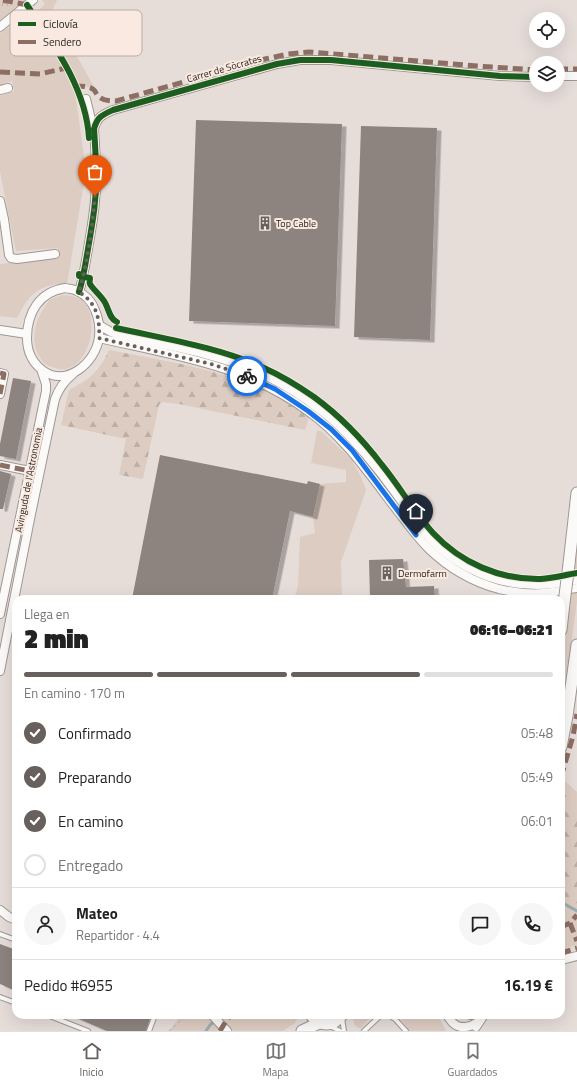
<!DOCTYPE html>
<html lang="es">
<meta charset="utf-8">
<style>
body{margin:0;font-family:"Titillium Web",sans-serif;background:#f6f6f6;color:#222;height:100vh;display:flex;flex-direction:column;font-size:15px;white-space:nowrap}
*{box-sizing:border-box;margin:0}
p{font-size:13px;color:#767676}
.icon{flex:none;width:22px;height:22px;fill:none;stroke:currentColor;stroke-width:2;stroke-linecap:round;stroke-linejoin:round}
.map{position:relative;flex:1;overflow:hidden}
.drawer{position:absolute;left:12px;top:595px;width:553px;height:424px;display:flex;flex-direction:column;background:#fff;border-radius:12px;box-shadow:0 4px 16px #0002}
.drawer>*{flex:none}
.tools{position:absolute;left:529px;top:12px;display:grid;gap:8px}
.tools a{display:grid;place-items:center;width:36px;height:36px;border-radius:50%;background:#fff;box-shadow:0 4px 16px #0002;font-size:20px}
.pin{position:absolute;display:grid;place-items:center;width:34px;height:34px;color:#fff;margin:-41px -17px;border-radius:50% 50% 50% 0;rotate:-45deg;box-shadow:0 0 4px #0007}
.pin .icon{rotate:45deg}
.courier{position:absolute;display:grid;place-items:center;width:40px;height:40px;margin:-20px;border:3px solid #1a73e8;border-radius:50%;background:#fff;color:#222;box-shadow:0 1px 5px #0007}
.headline em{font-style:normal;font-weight:800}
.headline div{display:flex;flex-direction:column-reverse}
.headline{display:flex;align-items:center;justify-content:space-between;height:68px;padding:0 12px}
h1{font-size:26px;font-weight:800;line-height:30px}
.bar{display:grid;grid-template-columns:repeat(4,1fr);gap:6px 4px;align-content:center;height:48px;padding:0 12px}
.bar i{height:5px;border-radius:3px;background:#e0e0e0}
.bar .active{background:#67605c}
.bar p{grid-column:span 4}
.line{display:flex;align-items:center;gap:10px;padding:0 12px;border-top:1px solid #e0e0e0}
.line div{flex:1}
.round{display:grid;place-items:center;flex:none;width:42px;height:42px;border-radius:21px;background:#f6f6f6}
ol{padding:0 12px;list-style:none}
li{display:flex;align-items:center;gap:12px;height:44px}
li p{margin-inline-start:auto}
li .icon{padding:4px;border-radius:50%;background:#67605c;color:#fff;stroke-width:4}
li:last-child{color:#767676}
li i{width:22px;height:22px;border:2px solid #e0e0e0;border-radius:50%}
.tab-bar{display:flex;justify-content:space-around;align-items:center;height:56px;border-top:1px solid #e0e0e0;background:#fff;font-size:11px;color:#767676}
.tab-bar a{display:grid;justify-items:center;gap:2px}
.tab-bar .active{color:#67605c}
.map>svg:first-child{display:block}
</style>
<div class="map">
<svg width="577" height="1031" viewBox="0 0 577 1031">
<defs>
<pattern id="forest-firs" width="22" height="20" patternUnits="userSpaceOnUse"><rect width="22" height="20" fill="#ddccc2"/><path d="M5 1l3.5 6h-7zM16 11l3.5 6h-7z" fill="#bdafa6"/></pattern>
<pattern id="park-crowns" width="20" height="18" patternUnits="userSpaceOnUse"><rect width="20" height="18" fill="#ddccc2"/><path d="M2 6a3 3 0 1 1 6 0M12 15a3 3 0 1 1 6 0" fill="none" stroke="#bdafa6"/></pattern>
<filter id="shadow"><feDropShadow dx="4.5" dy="2.5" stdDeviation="0" flood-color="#0004"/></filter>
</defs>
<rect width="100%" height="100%" fill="#e6ddd9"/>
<g fill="#ddccc2">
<path d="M 42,0 L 57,0 L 52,11 L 89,78 L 95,88 L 75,86 L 75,91 L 86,171 L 67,284 C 54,283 41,287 31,296 C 25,302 21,311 17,318 L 0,316 L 0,264 L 58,258 L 58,248 L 16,251 L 0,172 L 0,96 L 14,91 L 12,81 L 0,85 L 0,33 L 22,19 L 37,12 L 45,4 Z"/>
<path d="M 61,295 C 67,295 76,296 81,300 C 104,317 87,379 55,368 C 48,366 45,365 41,359 C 29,342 35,320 46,305 C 47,303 48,301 50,300 C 52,298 57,297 61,295 Z"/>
<polygon points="317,431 321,431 351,459 361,477 366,490 341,562 342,599 294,599 298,586 300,537 315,533 313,517 320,484 346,482 346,470 311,463"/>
<polygon points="577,537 577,601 561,721 561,675"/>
<polygon points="563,779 577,792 577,945 561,949 561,786"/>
<polygon points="181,1015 235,1015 235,1016 249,1019 268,1019 287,1016 297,1019 295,1023 283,1031 233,1031 228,1024 217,1031 169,1031"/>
<polygon points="356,1015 373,1015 361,1028 358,1028 354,1024 353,1018"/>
<polygon points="398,1015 436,1015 441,1021 446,1031 410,1031"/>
</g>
<g fill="url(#forest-firs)">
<path d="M 109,350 C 151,358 195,365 236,379 C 262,388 286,402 310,414 L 305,430 L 179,404 L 162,402 L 159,405 L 143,479 L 119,475 L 126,439 L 61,425 L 69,390 C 90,379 99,372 109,350 Z"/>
<polygon points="561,795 566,795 568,811 577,816 577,903 561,908"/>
</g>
<polygon fill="url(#park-crowns)" points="0,0 25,0 0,20"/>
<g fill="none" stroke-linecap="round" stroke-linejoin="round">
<g stroke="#98adb3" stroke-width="3">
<polyline points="561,902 577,911"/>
<polyline points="206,1031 210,1025 222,1015"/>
</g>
</g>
<g fill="#8d847f" filter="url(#shadow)">
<polygon points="196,120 342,124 335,326 189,321"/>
<polygon points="361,126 437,128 430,340 354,337"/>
<polygon points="13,378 31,381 16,459 0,456 0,444"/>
<polygon points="160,455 307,484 308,481 320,484 313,517 290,511 272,599 132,599"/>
<polygon points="0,471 11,474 3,509 0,509"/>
<polygon points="403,559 406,587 434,586 435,599 370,599 369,560"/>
<polygon points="0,944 16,950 16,991 0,984"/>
<polygon points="70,1015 151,1015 146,1031 107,1031"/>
</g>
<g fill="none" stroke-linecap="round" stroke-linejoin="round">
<g stroke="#9e9894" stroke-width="6">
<g id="service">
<polyline points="0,934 16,940"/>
<polyline points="0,997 16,1003"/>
<polyline points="47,1015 88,1031"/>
<polyline points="388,1015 395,1019 406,1031"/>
<polyline points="342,1018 344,1031"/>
<polyline points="330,1026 340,1031"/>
<polyline points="149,1031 155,1015"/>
<polyline points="364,1031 380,1016 382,1015"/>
</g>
</g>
<g stroke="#9e9894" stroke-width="10">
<g id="minor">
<polyline points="0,27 33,0"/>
<polyline points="558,76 577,76"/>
<polyline points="0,90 8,88"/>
<polyline points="86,99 93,128"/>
<polyline points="0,201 4,219 9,255 11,258 17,259 55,254"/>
<path d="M 65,288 C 69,289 74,289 77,291 C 86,295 92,302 95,310 C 99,319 100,328 99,337 C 96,363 66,388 42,370 C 32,362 27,351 27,338 C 27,313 39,292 65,288 Z"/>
<path d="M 79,292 C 84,276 86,260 89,243 C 93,220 97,196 96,172 C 96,158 95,143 94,129 C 97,117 102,115 113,110 L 277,64 L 300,60 L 331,60 L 500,76 L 536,77"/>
<path d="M 99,325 L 111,332 L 122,336 C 170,346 220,354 264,375 C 285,385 305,398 323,412 C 339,424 353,440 366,455 C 377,468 387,481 397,495 C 408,511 419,527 432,541 C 464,573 508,589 553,584 C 561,583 569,581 577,580"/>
<polyline points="0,330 27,334"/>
<path d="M 99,338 C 172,355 246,365 308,411 C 346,438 372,478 400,514 C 409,526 418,538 429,549 C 449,568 473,582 499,589 C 516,593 536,595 553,592 C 561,591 569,589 577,588"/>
<polyline points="0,373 4,374 0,394"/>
<polyline points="0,465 30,471"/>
<polyline points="0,614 46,391 46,384 41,369"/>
<path d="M 0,671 L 31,514 L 55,399 C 59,388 64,381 73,374"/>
<polyline points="0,910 9,917 16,920"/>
<polyline points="561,960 577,956"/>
<polyline points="212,1015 227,1031"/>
<path d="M 447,1015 C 449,1018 451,1021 453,1023 C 460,1030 471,1027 478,1022"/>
<polyline points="470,1015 472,1015"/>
<polyline points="476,1027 484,1015"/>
</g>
</g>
<g stroke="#9e9894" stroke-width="13">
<g id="tertiary">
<polyline points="569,564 577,493"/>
<polyline points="561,630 564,603"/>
<polyline points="561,747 567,716 577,645"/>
<path d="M 311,1015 C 320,1027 333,1027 342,1015"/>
<polyline points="302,1031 319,1023"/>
</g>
</g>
<polyline stroke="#c3bfbe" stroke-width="1.5" stroke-dasharray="3 3" stroke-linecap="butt" points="169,1031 187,1015"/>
<use href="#service" stroke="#fbfaf9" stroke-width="4"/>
<use href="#minor" stroke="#fbfaf9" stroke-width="8"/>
<use href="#tertiary" stroke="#fbfaf9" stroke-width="11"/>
<g stroke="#9e9894" stroke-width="13" stroke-linecap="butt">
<polyline id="tertiary-bridge" points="564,603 569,564"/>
</g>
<use href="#tertiary-bridge" stroke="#fbfaf9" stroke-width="11"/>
<g stroke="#8d6e63" stroke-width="5" stroke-dasharray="10 5" stroke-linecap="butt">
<polyline points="3,0 27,5"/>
<polyline points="558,69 577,69"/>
<polyline points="0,72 40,74 66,68"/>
<path d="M 75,86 C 81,86 90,86 94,90 C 96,92 96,94 98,96 C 103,101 110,101 116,101 L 265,59 L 288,54 L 309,52 L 477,66 L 536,70"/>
<polyline points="0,373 4,374 0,394"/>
<polyline points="0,465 30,471"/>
<polyline points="561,777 573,736 577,714"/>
<polyline points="570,923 577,941"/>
<polyline points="561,927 570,923 577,915"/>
<polyline points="561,953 577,948"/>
<polyline points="220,1031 226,1021 231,1015"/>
</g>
<g stroke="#f9e9e0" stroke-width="8">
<g id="cycleway">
<path d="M 27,5 C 54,45 86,88 89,138"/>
<path d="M 79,274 L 79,276 L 90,278 C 90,280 89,282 90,284 C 92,288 101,296 104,301 C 109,308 109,319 117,322"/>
<path d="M 79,292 C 84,276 86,260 89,243 C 93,220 97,196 96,172 C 96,158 95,143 94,129 C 97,117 102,115 113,110 L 277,64 L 300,60 L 331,60 L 500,76 L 536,77"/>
<path d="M 116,328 C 165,339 218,347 264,368 C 282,376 298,386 314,397 C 340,416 363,440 382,465 C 400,487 414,512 433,533 C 461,563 500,580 541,579 C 553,578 565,575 577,573"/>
</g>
</g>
<use href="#cycleway" stroke="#1b5e20" stroke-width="6"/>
</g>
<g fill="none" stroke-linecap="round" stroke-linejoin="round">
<path stroke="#67605c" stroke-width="4" stroke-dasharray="0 7.2" d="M 95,196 C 92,228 88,261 79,292 C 97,303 100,319 99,338 L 211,364 L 247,376"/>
<polyline stroke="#1a73e8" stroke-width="5" points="247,376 275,389 308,411 331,429 352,450 416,535"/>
</g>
<defs>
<g id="building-bare" transform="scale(1.08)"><path d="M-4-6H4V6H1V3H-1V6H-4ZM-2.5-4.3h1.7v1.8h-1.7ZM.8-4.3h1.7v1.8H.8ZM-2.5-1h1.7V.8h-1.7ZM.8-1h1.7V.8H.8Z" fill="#67605c" stroke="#f9e9e0" stroke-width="2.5" paint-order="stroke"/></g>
</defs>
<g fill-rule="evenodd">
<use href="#building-bare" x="265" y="223"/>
<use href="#building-bare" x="387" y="573"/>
</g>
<g text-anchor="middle" stroke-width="4" stroke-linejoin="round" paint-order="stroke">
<g font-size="10" fill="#221d19" stroke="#f9e9e0">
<text transform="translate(224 68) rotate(-16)" y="4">Carrer de Sòcrates</text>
<text transform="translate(28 480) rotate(-79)" y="4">Avinguda de l'Astronomia</text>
</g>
<g font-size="10" fill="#221d19" stroke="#f9e9e0" text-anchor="start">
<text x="276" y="227">Top Cable</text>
<text x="398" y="577">Dermofarm</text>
</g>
</g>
<rect x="10" y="10" width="132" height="46" rx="6" fill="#f9e9e0" stroke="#b8aca4" stroke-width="1"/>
<rect x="18" y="22" width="18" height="4" fill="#1b5e20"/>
<rect x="18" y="40" width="18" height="4" fill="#8d6e63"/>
<g font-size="11" fill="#221d19">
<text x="43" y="28">Ciclovía</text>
<text x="43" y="46">Sendero</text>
</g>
</svg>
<div class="tools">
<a><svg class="icon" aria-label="locate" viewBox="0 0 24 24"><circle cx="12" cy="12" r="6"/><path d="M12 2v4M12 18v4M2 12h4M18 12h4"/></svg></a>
<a><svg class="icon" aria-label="layers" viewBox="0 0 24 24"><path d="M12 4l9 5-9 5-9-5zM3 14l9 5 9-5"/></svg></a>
</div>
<div class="pin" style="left:95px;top:196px;background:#ea580c"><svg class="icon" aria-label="bag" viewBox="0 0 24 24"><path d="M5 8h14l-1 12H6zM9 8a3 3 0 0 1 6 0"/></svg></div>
<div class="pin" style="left:416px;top:535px;background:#1f2937"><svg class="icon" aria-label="home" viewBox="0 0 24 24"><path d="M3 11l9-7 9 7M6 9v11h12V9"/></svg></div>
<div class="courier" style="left:247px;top:376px"><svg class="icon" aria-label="bike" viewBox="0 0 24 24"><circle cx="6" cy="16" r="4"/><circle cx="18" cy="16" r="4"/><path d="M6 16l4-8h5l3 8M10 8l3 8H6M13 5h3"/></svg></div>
<section class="drawer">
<div class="headline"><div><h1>2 min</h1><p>Llega en</p></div><em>06:16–06:21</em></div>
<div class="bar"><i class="active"></i><i class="active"></i><i class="active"></i><i></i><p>En camino · 170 m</p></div>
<ol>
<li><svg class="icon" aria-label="check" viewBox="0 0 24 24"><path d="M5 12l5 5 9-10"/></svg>Confirmado<p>05:48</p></li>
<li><svg class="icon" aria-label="check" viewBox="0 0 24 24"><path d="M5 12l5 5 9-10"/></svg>Preparando<p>05:49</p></li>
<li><svg class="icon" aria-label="check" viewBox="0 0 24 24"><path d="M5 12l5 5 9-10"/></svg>En camino<p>06:01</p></li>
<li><i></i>Entregado</li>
</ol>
<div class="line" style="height:72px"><a class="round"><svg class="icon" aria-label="person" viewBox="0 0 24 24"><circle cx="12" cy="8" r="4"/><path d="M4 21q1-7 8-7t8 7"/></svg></a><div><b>Mateo</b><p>Repartidor · 4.4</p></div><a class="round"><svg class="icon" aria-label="chat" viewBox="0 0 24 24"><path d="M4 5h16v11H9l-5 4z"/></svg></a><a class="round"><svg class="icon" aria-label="phone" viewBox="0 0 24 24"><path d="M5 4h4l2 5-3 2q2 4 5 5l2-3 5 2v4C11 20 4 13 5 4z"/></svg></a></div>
<div class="line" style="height:52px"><div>Pedido #6955</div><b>16.19 €</b></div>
</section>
</div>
<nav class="tab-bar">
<a class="active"><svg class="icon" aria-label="home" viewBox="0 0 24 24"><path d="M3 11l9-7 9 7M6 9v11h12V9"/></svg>Inicio</a>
<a><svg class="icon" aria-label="map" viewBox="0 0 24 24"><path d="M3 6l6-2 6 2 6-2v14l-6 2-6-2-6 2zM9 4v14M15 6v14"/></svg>Mapa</a>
<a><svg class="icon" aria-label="saved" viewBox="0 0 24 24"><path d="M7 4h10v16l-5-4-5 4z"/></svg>Guardados</a>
</nav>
